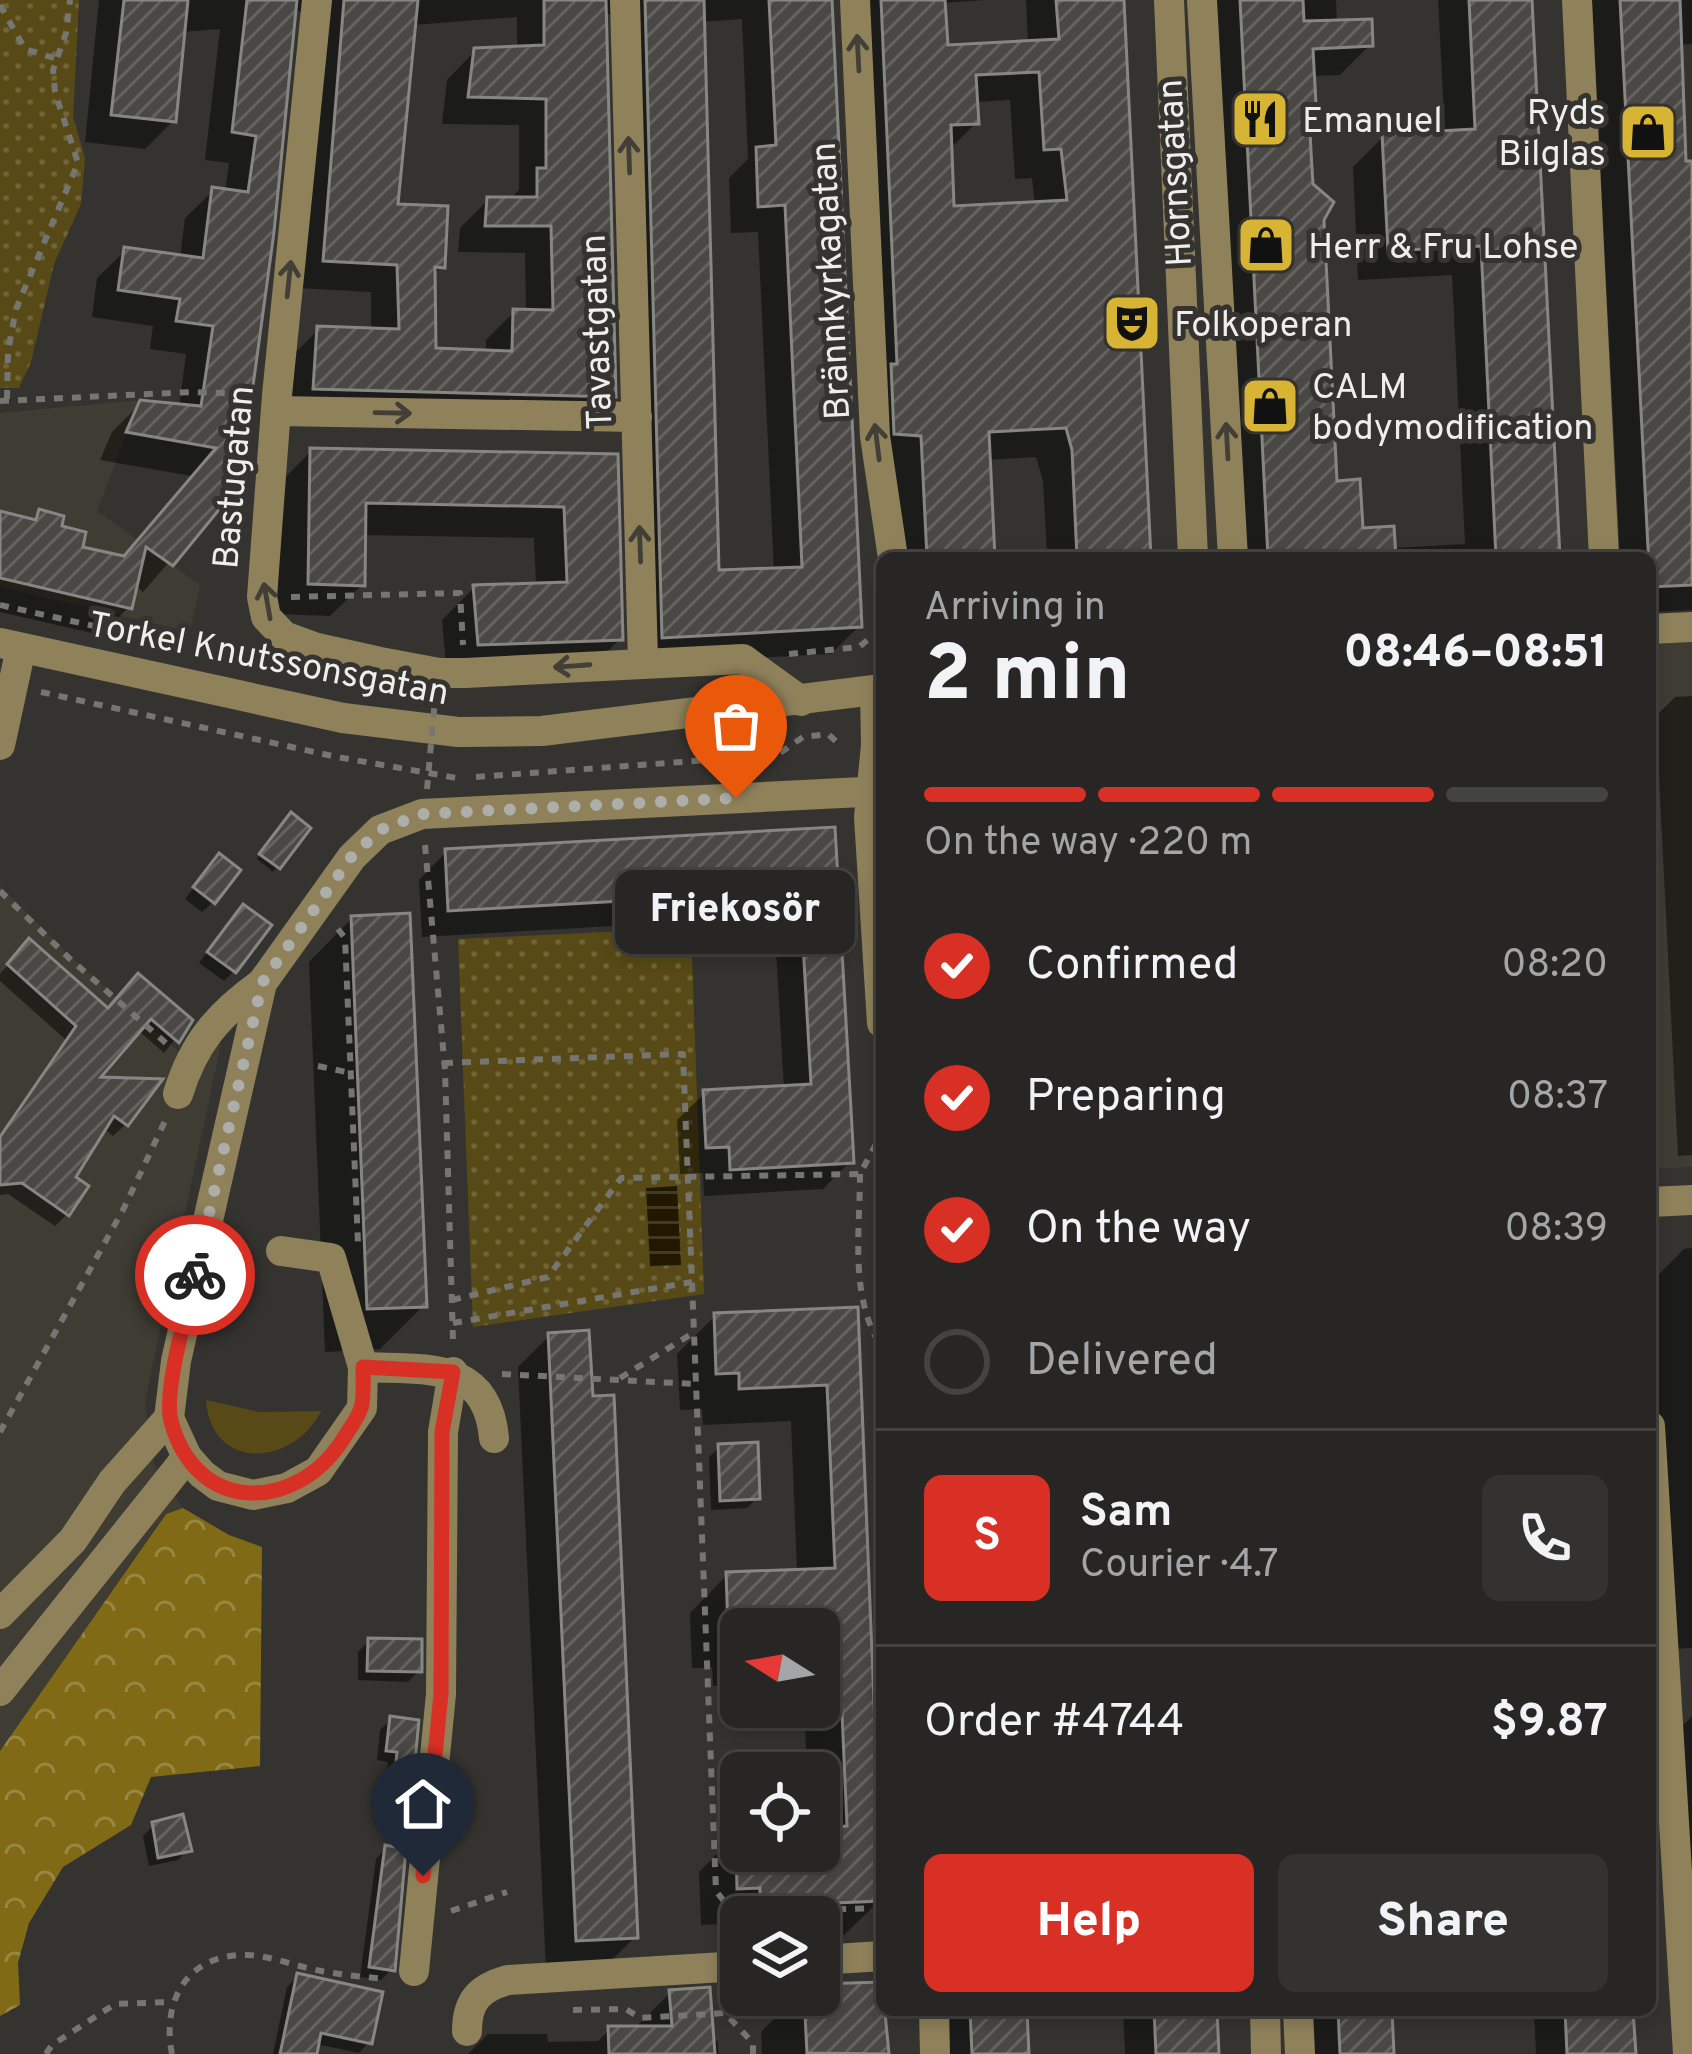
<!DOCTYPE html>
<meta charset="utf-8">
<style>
body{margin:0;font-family:Overpass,sans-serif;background:#333231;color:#f1f3f6;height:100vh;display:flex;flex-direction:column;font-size:45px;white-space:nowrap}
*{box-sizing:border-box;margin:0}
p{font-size:39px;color:#a4a5a6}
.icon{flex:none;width:66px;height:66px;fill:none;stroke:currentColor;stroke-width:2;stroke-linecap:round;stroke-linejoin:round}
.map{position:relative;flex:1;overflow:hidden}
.drawer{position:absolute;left:876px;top:552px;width:780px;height:1464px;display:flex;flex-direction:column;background:#272624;border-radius:18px;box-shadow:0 6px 18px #0003,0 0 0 3px #434341}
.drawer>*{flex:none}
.needle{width:78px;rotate:281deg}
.controls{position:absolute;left:720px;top:1608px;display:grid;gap:24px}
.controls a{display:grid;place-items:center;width:120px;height:120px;border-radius:18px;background:#272624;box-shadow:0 6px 18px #0003,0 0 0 3px #434341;font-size:60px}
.pin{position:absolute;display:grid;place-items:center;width:102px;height:102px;color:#fff;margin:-123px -51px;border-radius:50% 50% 50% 0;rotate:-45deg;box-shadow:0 0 12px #0007}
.pin .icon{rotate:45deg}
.courier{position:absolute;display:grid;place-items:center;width:120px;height:120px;margin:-60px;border:9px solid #d93025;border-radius:50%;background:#fff;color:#222;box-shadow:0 3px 15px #0007}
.bubble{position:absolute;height:84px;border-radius:18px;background:#272624;box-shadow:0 6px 18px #0003,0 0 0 3px #434341;font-size:39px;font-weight:800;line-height:84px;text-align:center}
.summary em{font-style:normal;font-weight:800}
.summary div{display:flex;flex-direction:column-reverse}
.summary{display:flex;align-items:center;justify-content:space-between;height:204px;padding:0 48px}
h1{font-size:78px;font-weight:800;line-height:90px}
.bar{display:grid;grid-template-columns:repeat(4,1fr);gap:18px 12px;align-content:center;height:144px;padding:0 48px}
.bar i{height:15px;border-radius:9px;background:#434341}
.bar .selected{background:#d93025}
.bar p{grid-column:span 4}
.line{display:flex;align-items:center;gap:30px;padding:0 48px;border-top:3px solid #434341}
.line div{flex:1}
.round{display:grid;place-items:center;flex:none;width:126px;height:126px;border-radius:18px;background:#333231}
ol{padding:0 48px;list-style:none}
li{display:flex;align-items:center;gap:36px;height:132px}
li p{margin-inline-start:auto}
li .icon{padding:12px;border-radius:50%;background:#d93025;color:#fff;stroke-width:4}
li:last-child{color:#a4a5a6}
li i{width:66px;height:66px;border:6px solid #434341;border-radius:50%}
.cta{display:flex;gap:24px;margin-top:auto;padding:24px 48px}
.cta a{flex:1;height:138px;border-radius:18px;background:#d93025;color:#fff;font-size:48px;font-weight:800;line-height:138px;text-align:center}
.cta a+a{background:#333231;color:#f1f3f6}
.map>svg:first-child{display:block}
</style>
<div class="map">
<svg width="1692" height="2054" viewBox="0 0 1692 2054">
<defs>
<pattern id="forest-crowns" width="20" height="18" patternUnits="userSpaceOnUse" patternTransform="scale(3)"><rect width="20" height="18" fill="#806a15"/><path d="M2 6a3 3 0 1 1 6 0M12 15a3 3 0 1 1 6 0" fill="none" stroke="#988743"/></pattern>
<pattern id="park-dots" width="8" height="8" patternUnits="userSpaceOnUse" patternTransform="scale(3)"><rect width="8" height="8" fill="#584a16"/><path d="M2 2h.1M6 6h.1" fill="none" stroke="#706438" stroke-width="1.8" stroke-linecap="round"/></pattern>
<pattern id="water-rules" width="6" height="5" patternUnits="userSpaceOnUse" patternTransform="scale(3)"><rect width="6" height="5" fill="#221800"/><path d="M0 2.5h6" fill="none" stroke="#423a25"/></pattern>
<pattern id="building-hatch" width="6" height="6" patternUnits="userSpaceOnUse" patternTransform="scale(3)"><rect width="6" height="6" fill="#494845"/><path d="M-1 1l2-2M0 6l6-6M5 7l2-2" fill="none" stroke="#646360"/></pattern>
</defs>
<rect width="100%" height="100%" fill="#343330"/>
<g fill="#3e3c33">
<polygon points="140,400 97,511 200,585 190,632 0,587 0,413"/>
<polygon points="1692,630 1692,1167 1650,1169 1650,632"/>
<polygon points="0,886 71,957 186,1058 221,1044 145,1401 154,1464 183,1508 165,1514 0,1751"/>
</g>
<path fill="#584a16" d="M 206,1400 L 259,1412 L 321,1411 C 293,1467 211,1472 206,1400 Z"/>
<polygon fill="url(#forest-crowns)" points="183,1508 229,1535 262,1547 260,1766 151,1777 131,1825 63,1867 29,1923 18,1963 20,2005 0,2016 0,1751 166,1514"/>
<g fill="url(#park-dots)">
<polygon points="0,0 79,0 73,117 85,158 81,204 54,264 31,362 19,388 0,388"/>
<polygon points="691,928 704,1294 473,1327 458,939"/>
</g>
<polygon fill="url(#water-rules)" points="677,1186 681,1265 650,1266 646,1188"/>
<g fill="#0007" fill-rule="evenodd">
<path d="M 99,0 L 829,0 L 859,626 L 831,654 L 635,664 L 614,17 L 603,11 L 613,396 L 585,424 L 286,416 L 290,358 L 318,330 L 371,331 L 371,292 L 297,288 L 301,12 L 293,9 L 228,494 L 143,592 L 134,585 L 129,607 L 101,635 L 0,612 L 0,514 L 31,521 L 40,513 L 79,549 L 121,559 L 192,476 L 100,460 L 112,432 L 141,403 L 179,407 L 186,354 L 150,349 L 153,326 L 92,317 L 97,278 L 126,250 L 180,258 L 185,218 L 214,190 L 225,192 L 229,163 L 205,160 L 220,29 L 182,32 L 173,121 L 145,149 L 85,142 ZM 517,17 L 517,49 L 475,51 L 447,80 L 442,124 L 519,125 L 519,190 L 509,200 L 488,200 L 460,228 L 458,252 L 525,253 L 526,313 L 514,312 L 486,340 L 486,353 L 433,351 L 432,276 L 442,266 L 395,207 L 413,25 ZM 742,19 L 748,159 L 729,178 L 731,233 L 758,232 L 774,571 L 716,573 L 702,22 Z"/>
<path d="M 851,0 L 986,0 L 942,3 L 945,48 L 1028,44 L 1026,0 L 1121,0 L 1148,558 L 896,558 ZM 1010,100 L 1015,179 L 1032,178 L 1035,205 L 951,209 L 949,150 L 976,123 L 975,102 ZM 1036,457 L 1043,481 L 1047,552 L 992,555 L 987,460 Z"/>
<polygon points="1210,0 1336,0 1337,23 1370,45 1340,75 1312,76 1307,130 1310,186 1321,219 1334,484 1360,532 1392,548 1465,544 1452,275 1358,280 1353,167 1383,137 1445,134 1438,0 1529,0 1557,558 1237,558"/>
<polygon points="1592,0 1692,0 1692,44 1678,45 1684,165 1692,164 1692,610 1650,612 1650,558 1620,558"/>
<polygon points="311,451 615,457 620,639 588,670 447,676 442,620 474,588 536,586 534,538 362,535 362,585 330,616 277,614 280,483"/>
<polygon points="1692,696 1692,1155 1678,1156 1656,716 1675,697"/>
<polygon points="287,821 307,829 273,872 257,859"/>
<polygon points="832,830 850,1162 823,1189 704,1196 703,1173 680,1174 677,1120 705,1093 784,1088 774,917 422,937 419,880 446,852"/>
<polygon points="209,868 213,902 202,912 185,899"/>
<polygon points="233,918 234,971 224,981 199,963"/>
<polygon points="352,918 423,1306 380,1349 325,1352 309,962"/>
<polygon points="17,955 107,1011 189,1021 164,1053 138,1030 94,1079 126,1124 113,1136 103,1128 72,1177 67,1214 55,1226 8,1194 0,1195 0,1136 66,1040 0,981 0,974"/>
<polygon points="1692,1248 1692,1648 1671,1649 1652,1281 1684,1249"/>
<polygon points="855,1310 880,1900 842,1937 819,1938 819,1917 741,1917 741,1941 724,1942 723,1924 701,1925 699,1872 737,1834 741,1834 741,1851 819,1851 819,1773 807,1773 804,1707 819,1707 819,1629 741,1629 741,1684 713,1686 712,1668 692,1668 690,1613 727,1575 797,1572 791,1421 703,1425 702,1409 680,1410 677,1354 715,1316"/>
<polygon points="549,1336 635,1937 604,1968 546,1971 518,1367"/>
<polygon points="719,1447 757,1498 747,1508 711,1510 709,1457"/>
<polygon points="369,1641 419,1671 408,1682 358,1680 358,1652"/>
<polygon points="1692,1716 1692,1941 1677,1731"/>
<polygon points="391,1719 409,1791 399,1802 384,1800 388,1762 377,1760 380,1730"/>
<polygon points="154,1825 188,1850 178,1860 149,1866 143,1836"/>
<polygon points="386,1848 392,1969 381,1980 360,1977 376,1859"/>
<polygon points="298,1976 369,2042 359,2053 316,2044 314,2054 273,2054 287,1987"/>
<polygon points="819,1987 884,2010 885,2054 762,2054 761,2032 798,1995 819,1995"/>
<polygon points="670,1993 711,2041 718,2041 718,2054 468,2054 488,2034 547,2034 548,2042 598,2041 610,2029 639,2029 639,2024"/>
<polygon points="939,2010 1024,2010 1025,2054 941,2054"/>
<polygon points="1123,2010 1214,2010 1216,2054 1125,2054"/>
<polygon points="1306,2010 1389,2010 1391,2054 1308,2054"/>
<polygon points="1534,2010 1631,2010 1633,2054 1536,2054"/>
</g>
<g fill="url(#building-hatch)" stroke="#868682" stroke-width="3" fill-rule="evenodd">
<polygon points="124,0 188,0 176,122 111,115"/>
<polygon points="247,0 297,0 274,232 250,408 253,406 231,495 173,566 146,547 132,609 0,578 0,511 36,520 39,509 64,516 62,526 86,532 83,547 124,556 216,448 126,432 140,400 201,406 213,326 176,321 180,299 118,290 124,247 203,258 212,187 248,192 256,136 232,132"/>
<polygon points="344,0 418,0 398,204 448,206 445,268 435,267 436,348 512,351 513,309 553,310 551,226 485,226 487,197 537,197 537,168 546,168 546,99 468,97 474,48 544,45 544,0 606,0 616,397 313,389 317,326 399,329 397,265 323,261"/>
<polygon points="645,0 704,0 719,570 802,567 785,205 758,207 756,147 776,145 769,0 832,0 862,627 662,638"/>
<path d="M 881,0 L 945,0 L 948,45 L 1059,39 L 1056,0 L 1124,0 L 1151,558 L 1077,558 L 1072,450 L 1066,428 L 989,432 L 995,558 L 927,558 L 921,436 L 894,434 L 891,364 L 897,364 ZM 1039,72 L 1044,150 L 1061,149 L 1067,200 L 954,206 L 951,125 L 979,124 L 976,75 Z"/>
<polygon points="1240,0 1303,0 1304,21 1372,19 1373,46 1313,49 1317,123 1310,131 1311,152 1313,184 1334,202 1324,220 1337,481 1360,479 1363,528 1394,526 1396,558 1268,558"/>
<polygon points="1469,0 1532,0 1560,558 1496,558 1481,246 1388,251 1382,134 1475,129"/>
<polygon points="1620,0 1680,0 1686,161 1692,161 1692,585 1650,587"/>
<polygon points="310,448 618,454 623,640 478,645 473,585 567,582 564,507 366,503 365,586 308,584"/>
<polygon points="291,812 311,828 280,869 259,854"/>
<polygon points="835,827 854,1163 730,1170 729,1147 706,1148 703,1090 811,1084 800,891 448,911 445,849"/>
<polygon points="219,853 241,870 215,904 193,887"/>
<polygon points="243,904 272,925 236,973 207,952"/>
<polygon points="410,913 427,1307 367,1309 351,916"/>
<polygon points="29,938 108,1008 138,973 193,1020 179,1043 151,1019 101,1077 163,1079 128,1126 114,1116 76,1177 89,1186 69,1216 22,1183 0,1185 0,1137 76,1026 7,964"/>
<polygon points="858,1307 882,1901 760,1906 760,1888 737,1889 736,1851 819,1851 819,1828 847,1826 839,1645 819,1646 819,1629 728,1629 726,1572 835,1568 827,1385 739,1389 739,1373 716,1374 714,1313"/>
<polygon points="589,1330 593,1396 614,1395 638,1938 576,1941 548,1333"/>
<polygon points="758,1442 760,1499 720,1501 718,1444"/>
<polygon points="368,1638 422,1639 422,1672 367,1671"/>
<polygon points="390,1716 419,1720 412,1793 393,1791 397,1752 386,1751"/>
<polygon points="183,1814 192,1851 158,1858 152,1822"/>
<polygon points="385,1845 406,1849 395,1971 369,1967"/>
<polygon points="297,1973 383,1992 372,2044 321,2033 317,2054 280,2054"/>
<polygon points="882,1982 889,2054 807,2053 804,1995 819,1995 819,1984"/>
<polygon points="710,1987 715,2054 609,2054 608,2026 672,2026 669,1990"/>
<polygon points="970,2010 1027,2010 1029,2054 972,2054"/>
<polygon points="1154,2010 1217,2010 1219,2054 1156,2054"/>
<polygon points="1338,2010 1392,2010 1394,2054 1340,2054"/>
<polygon points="1565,2010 1633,2010 1636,2054 1567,2054"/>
</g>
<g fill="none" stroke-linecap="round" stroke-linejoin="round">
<g stroke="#757572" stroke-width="6" stroke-dasharray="9 9" stroke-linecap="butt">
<polyline points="0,5 25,49 54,58"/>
<polyline points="7,399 8,351 16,309 78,163 55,92 53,70 66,33 70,0"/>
<polyline points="0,401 192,392 250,394"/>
<polyline points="291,597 460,593 463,645"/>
<polyline points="0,605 268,665"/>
<polyline points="789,654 859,647 871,637"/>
<polyline points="41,692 337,757 457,778"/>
<polyline points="476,777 777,755 803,737 828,734 840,745"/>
<polyline points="425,845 445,1070 453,1341"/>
<polyline points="0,891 69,958 167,1044"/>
<polyline points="338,929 345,938 358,1243"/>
<polyline points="444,1063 683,1054 716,1891 727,1905 746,1912 882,1908"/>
<polyline points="318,1066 351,1073"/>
<path d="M 860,1174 C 860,1232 849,1297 882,1348"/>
<polyline points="452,1300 548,1277 621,1178 860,1174 882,1133"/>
<polyline points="453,1323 692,1282"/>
<polyline points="502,1374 695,1384"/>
<polyline points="620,1378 693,1333"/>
<polyline points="0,1432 124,1208 166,1119"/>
<polyline points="451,1911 507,1892"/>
<polyline points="573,2010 626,2009 640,2018 725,2013 753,2043 753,2054"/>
<polyline points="46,2054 52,2045 115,2004 173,2002"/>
<path d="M 172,2054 C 161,1999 189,1953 248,1955 C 272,1956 298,1967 321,1971 C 343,1975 365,1977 386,1979"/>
</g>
<g stroke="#8f825b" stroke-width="30">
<polyline points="317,0 277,395 262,597 266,617 284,636 317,648 380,662 439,673 465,673 743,659 801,701"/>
<polyline points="625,0 643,661"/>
<polyline points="855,0 875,436 893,558"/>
<polyline points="1169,0 1193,558"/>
<polyline points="1202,0 1233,558"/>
<polyline points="1577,0 1604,558"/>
<polyline points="276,411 637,417"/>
<polyline points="1650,629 1692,627"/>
<polyline points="0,643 343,718 458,732 542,731 882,689"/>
<polyline points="875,690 876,745 869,817 882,1023"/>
<polyline points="0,745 21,648"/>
<path d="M 178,1094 C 194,1042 218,1015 262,983"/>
<polyline points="1650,1202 1692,1200"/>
<polyline points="281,1251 331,1258 363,1367 362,1408 318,1471 287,1488 253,1495 218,1486 202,1474 187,1457 169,1418 176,1361 262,983 352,857 380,830 422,814 882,791"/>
<path d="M 363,1367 C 423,1370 487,1359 494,1438"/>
<polyline points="1650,1426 1688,2054"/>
<polyline points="0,1614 73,1540 112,1482 169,1418"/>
<polyline points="0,1691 187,1457"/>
<polyline points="819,1960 882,1956"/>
<polyline points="414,1971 441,1694 443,1432 453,1372"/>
<polyline points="934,2010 935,2054"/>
<polyline points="1265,2010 1266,2054"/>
<polyline points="1298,2010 1300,2054"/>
<path d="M 467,2031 C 467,2001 479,1988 508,1980 L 741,1966"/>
</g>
<polyline stroke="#757572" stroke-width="6" stroke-dasharray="9 9" stroke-linecap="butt" points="427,789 436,688"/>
</g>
<defs><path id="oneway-shaft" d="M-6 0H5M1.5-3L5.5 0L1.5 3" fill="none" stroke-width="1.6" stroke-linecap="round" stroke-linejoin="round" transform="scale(3)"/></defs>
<g stroke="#423f36">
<use href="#oneway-shaft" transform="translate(858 53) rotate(-93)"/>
<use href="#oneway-shaft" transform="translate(629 155) rotate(-92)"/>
<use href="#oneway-shaft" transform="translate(289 279) rotate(-84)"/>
<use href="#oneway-shaft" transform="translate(393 413) rotate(1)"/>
<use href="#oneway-shaft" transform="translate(1227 441) rotate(-93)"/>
<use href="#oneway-shaft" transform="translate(877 442) rotate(-97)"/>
<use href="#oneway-shaft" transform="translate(640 544) rotate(-92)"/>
<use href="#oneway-shaft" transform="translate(267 601) rotate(-100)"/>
<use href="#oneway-shaft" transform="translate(572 666) rotate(176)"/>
</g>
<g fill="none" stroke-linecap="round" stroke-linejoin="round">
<polyline stroke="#adadaa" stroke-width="12" stroke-dasharray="0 21.6" points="195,1275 262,983 352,856 380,830 422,814 736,798"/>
<path stroke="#d93025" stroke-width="15" d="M 195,1275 C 188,1308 163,1391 171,1421 C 196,1516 299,1513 345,1436 C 351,1427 360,1415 362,1404 C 364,1392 363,1379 363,1367 L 453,1372 L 442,1432 L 441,1694 L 423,1876"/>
</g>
<defs>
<g id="restaurant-square" transform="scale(3)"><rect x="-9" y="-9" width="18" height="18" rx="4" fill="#d8b434" stroke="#343330"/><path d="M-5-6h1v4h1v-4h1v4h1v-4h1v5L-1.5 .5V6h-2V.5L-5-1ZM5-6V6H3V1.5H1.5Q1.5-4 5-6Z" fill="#111"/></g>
<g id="shop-square" transform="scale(3)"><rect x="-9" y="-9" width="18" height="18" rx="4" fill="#d8b434" stroke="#343330"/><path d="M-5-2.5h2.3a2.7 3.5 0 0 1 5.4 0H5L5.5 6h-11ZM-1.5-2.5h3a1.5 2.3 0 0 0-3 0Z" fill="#111"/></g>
<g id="theatre-square" transform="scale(3)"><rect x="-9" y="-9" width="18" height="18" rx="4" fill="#d8b434" stroke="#343330"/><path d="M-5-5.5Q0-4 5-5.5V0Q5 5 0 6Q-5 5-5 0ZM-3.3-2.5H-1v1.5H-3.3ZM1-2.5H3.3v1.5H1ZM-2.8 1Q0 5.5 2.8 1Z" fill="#111"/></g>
</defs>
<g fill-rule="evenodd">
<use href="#restaurant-square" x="1260" y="119"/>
<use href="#shop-square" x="1648" y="132"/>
<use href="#shop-square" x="1266" y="245"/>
<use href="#theatre-square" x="1132" y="323"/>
<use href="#shop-square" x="1270" y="406"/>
</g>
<g text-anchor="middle" stroke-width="10" stroke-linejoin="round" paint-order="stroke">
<g font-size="36" fill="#eeeeec" stroke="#343330" text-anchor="start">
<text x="1606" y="124" text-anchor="end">Ryds<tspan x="1606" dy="41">Bilglas</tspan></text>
<text x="1302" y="132">Emanuel</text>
<text x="1308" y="258">Herr &amp; Fru Lohse</text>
<text x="1174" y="336">Folkoperan</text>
<text x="1312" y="398">CALM<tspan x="1312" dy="41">bodymodification</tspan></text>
</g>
<g font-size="36" fill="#eeeeec" stroke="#343330">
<text transform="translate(1173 173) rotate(-93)" y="13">Hornsgatan</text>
<text transform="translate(829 281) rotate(-93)" y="13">Brännkyrkagatan</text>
<text transform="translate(595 332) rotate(-92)" y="13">Tavastgatan</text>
<text transform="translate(232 477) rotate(-85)" y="13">Bastugatan</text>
<text transform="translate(269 657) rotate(11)" y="13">Torkel Knutssonsgatan</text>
</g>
</g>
</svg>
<div class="controls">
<a><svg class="needle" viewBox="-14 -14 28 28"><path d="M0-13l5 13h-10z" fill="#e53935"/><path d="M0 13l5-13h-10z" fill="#a4a5a6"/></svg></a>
<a><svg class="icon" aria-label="locate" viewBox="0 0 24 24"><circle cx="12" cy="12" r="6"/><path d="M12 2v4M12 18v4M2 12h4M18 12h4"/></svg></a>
<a><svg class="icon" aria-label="layers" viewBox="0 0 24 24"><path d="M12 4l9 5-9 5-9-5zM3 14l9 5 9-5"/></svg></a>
</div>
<div class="pin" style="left:736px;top:798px;background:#ea580c"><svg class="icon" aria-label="bag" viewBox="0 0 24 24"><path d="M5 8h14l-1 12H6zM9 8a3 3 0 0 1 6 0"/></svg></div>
<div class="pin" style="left:423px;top:1876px;background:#1f2937"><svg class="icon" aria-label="home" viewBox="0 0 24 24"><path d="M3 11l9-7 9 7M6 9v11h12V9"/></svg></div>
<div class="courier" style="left:195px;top:1275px"><svg class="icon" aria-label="bike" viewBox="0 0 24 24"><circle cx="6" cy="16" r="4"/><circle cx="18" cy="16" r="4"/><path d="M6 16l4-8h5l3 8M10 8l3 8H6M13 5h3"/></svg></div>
<div class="bubble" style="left:615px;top:870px;width:240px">Friekosör</div>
<section class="drawer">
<div class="summary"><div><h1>2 min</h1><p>Arriving in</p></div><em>08:46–08:51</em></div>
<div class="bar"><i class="selected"></i><i class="selected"></i><i class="selected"></i><i></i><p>On the way · 220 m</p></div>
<ol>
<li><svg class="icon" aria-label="check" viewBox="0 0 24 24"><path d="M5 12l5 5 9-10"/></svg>Confirmed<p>08:20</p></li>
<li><svg class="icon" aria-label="check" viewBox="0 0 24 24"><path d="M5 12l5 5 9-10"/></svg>Preparing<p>08:37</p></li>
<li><svg class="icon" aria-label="check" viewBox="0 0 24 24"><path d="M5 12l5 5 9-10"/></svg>On the way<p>08:39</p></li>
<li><i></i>Delivered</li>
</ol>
<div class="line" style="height:216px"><b class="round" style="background:#d93025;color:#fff">S</b><div><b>Sam</b><p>Courier · 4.7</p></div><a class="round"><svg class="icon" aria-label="phone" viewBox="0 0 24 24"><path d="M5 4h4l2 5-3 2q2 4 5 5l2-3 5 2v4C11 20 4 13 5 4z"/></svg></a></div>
<div class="line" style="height:156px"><div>Order #4744</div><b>$9.87</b></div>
<div class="cta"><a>Help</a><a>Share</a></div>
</section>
</div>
